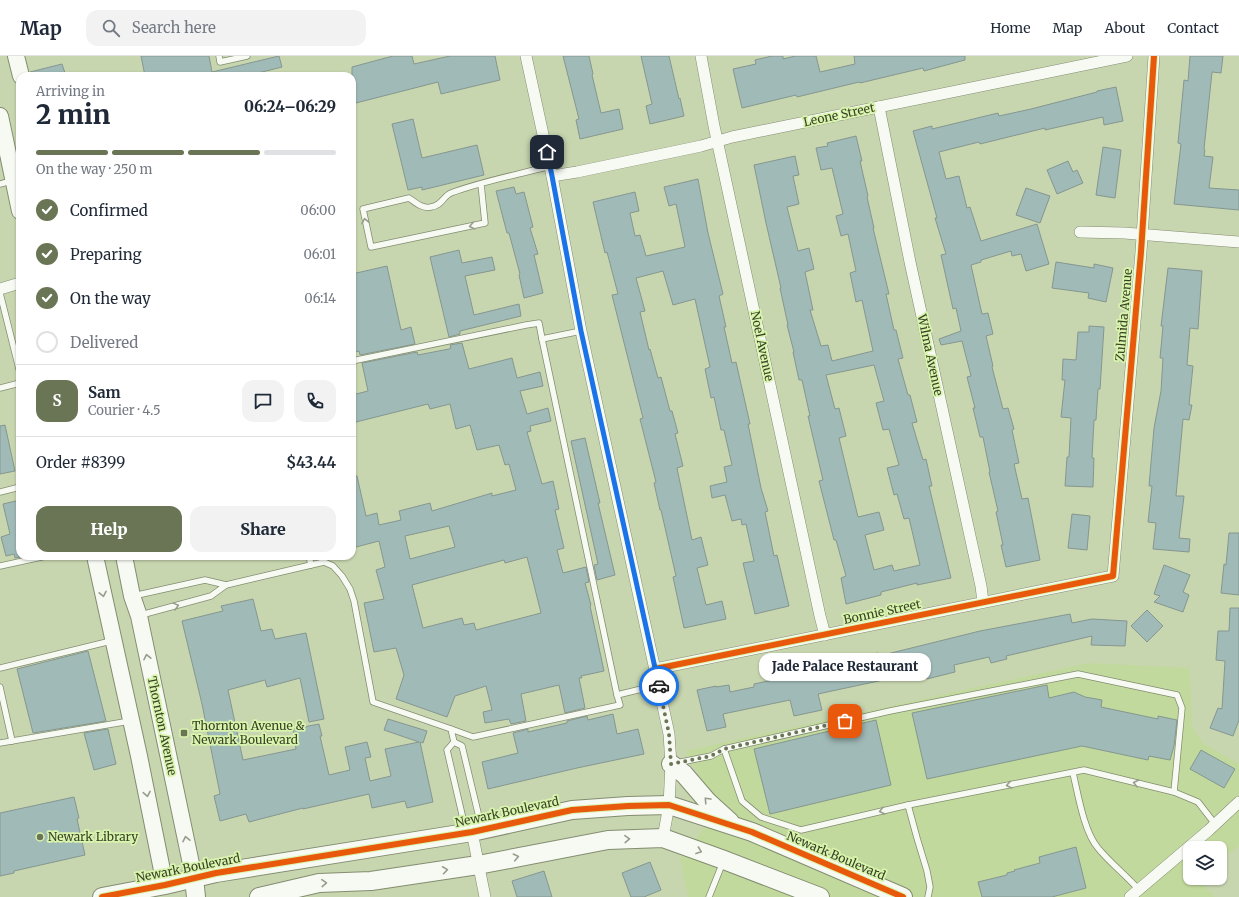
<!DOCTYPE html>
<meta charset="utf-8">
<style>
body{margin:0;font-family:Merriweather,serif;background:#f2f2f3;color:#1f2937;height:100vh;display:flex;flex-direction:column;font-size:15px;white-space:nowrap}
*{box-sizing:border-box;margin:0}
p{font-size:13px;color:#747a83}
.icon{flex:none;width:22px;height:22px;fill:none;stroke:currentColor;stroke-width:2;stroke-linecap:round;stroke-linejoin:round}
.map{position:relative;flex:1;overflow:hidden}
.sheet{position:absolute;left:16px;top:16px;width:340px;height:488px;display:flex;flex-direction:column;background:#fff;border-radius:12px;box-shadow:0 1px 3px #0004}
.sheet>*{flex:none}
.tools{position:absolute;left:1183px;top:785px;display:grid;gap:8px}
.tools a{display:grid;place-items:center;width:44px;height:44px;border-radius:8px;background:#fff;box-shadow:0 1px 3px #0004;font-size:20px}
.pin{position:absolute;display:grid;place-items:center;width:34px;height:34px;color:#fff;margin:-17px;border-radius:8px;box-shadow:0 2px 6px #0006}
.courier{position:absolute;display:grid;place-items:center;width:40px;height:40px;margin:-20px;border:3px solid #1a73e8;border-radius:50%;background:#fff;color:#222;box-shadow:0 1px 5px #0007}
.bubble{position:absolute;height:28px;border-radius:12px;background:#fff;box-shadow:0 1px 3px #0004;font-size:13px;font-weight:800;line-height:28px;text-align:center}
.summary em{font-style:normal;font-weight:800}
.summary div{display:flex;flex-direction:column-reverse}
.summary{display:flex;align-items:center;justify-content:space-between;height:68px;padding:0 20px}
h1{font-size:26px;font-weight:800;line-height:30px}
.bar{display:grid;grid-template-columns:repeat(4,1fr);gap:6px 4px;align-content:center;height:48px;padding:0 20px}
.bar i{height:5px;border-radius:3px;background:#e0e1e3}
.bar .selected{background:#6a7556}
.bar p{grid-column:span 4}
.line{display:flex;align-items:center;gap:10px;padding:0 20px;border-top:1px solid #e0e1e3}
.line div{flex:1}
.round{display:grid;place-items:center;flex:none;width:42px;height:42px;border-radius:12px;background:#f2f2f3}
ol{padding:0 20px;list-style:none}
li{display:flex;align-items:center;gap:12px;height:44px}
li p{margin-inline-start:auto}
li .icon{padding:4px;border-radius:50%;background:#6a7556;color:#fff;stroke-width:4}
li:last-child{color:#747a83}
li i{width:22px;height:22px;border:2px solid #e0e1e3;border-radius:50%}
.button{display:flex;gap:8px;margin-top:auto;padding:8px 20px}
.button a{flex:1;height:46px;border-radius:12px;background:#6a7556;color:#fff;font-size:16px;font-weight:800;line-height:46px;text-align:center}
.button a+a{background:#f2f2f3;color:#1f2937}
header{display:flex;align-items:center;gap:24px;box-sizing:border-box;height:56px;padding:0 20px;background:#fff;border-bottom:1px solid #e0e1e3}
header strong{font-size:19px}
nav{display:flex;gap:22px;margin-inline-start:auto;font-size:14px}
.search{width:280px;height:36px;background:#f2f2f3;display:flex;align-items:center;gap:10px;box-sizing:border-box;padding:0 14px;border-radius:12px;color:#747a83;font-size:15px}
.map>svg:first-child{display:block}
</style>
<header>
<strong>Map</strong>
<div class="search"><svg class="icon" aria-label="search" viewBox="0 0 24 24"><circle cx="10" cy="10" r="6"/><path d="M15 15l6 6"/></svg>Search here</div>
<nav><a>Home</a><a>Map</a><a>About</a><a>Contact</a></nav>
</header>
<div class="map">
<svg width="1239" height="841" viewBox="0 0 1239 841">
<rect width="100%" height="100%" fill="#c8d6b0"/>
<polygon fill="#c2d99d" points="1088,607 1190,612 1192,671 1204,688 1239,708 1239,790 1233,795 1220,802 1220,792 1190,792 1190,822 1198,822 1215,841 688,841 680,803 719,752 685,695"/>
<g fill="#a0bab7" stroke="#85978f" fill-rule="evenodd">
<polygon points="141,0 209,0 212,16 279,0 282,11 246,20 145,20"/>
<polygon points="393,0 412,0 414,8 450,0 495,0 500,24 441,38 438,26 352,48 352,11"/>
<polygon points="563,0 589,0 593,18 592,19 601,57 619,53 623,73 580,83 576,64 579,63"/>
<polygon points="641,0 669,0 679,43 680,42 684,60 650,68 646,50 652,48"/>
<polygon points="772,0 783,0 783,3 795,0 816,0 820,16 855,8 854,0 965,0 965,4 924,15 923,12 860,27 859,26 797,41 796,39 742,52 733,13 756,8 755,4"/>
<polygon points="1190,0 1223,0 1221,17 1212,16 1204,93 1205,94 1204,100 1213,101 1209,132 1239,134 1239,154 1174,148 1181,88 1178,87 1184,24 1188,25"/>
<polygon points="62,8 66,20 31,20 30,16"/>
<polygon points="1116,31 1123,65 1104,69 1103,61 1045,74 1045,72 980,88 979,86 939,96 946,123 959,120 967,152 970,151 981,185 1037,168 1049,208 1026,215 1021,198 1012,200 1011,195 981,204 981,206 971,209 982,258 988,257 993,278 986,280 993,310 992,311 1003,353 1008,352 1014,373 1012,374 1019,407 1014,408 1022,443 1028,442 1040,504 1006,511 1001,489 1003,489 996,456 998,455 989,416 990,416 983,381 980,381 973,352 975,352 967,321 971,320 962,285 941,289 939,283 961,275 956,252 953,253 941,199 946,198 935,162 937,162 913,75 932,70 932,73 998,57 999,60 1031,53 1097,36 1097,35"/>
<polygon points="413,63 422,102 477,89 484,119 422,134 422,131 408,134 392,68"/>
<path d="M 856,80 L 862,105 L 860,105 L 868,140 L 867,141 L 874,172 L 873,172 L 889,238 L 886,238 L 894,274 L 896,274 L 903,302 L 898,303 L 908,339 L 910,339 L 917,366 L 912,367 L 923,404 L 926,403 L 932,430 L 929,430 L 951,522 L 917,529 L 917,527 L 881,536 L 881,539 L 846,548 L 841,522 L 846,520 L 836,484 L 834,484 L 819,425 L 823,424 L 808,360 L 810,360 L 802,324 L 799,324 L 793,296 L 794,296 L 787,269 L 788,269 L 780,232 L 781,232 L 766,167 L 754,109 L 795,100 L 799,119 L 793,120 L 799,148 L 787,151 L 798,195 L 809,192 L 814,213 L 805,216 L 813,254 L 810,254 L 821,290 L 828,289 L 832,305 L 873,295 L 862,244 L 856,246 L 850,217 L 856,215 L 848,178 L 841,180 L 836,160 L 843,158 L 832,112 L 821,114 L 816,92 L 828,90 L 827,87 ZM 874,309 L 884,345 L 876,347 L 883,374 L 889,373 L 899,409 L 887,412 L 894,439 L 897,438 L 904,463 L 909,462 L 920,509 L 894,515 L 892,509 L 874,514 L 865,479 L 884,474 L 879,456 L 858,461 L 839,382 L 846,380 L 839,352 L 835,353 L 826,319 Z"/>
<polygon points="1103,91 1121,94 1115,142 1096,139"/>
<polygon points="1068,105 1073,116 1077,114 1083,127 1057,138 1047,114"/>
<polygon points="698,123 708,177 723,238 719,240 726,271 724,271 732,307 736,306 750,368 748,368 761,432 768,455 765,456 774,500 777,499 789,550 755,558 743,507 754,505 746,468 742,469 741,463 732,465 725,439 712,442 710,430 727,426 724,411 732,409 724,374 721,374 714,341 711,342 705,313 710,311 695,243 673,249 663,215 636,222 645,255 640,256 649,294 650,293 658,322 661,321 670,355 672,355 678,377 675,378 683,410 677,412 692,484 701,481 708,509 697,512 706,549 722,545 726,563 684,572 673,521 676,520 661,454 660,454 654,427 656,426 640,363 643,362 612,239 618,238 607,196 605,197 593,146 635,136 639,155 630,157 635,180 640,179 646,200 685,191 676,148 669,150 664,131"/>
<polygon points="514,131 516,138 524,136 533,171 530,172 538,198 534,199 543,237 524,242 519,219 520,218 509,177 507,177 496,135"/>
<polygon points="1026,132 1050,140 1040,167 1016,159"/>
<polygon points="459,194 462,207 492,201 495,214 465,220 474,259 519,248 521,260 460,275 460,278 449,281 430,201"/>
<polygon points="1056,206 1094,212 1094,208 1113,212 1106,246 1088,242 1089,237 1052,232"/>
<polygon points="387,210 401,274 411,271 415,288 360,299 359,295 352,297 352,218"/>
<polygon points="1168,212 1202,215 1198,273 1190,272 1187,309 1193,310 1189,349 1192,349 1189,364 1183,363 1176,440 1184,440 1179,482 1190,483 1189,496 1153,493 1156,467 1148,466 1152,430 1149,430 1154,372 1161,335 1163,302 1160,302 1163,270 1161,270"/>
<polygon points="1089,270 1104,271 1100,333 1098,333 1096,364 1094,364 1092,402 1094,402 1093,431 1065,430 1067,401 1069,401 1071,362 1061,361 1065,324 1062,324 1063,303 1076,304 1078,276 1089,276"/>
<path d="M 462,287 L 469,313 L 512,302 L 517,322 L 540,316 L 543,330 L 520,335 L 527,358 L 548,352 L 551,365 L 530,370 L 531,375 L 527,376 L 542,428 L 553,425 L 559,453 L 555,454 L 564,492 L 557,494 L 563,517 L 586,511 L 589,526 L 585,527 L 591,549 L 590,550 L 604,615 L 581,620 L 582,622 L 579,622 L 585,652 L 565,657 L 559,629 L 521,638 L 526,665 L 511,668 L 509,663 L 485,667 L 483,656 L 492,654 L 486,630 L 455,640 L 447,661 L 396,643 L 404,619 L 396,592 L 374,596 L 364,547 L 384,543 L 376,514 L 385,511 L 379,485 L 352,492 L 352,420 L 357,420 L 366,460 L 377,457 L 379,469 L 401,464 L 399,455 L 430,447 L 432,455 L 492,437 L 492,440 L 516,434 L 509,408 L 505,409 L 499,389 L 477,394 L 470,369 L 456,373 L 450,348 L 430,353 L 428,348 L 352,367 L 352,339 L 368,335 L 362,307 L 417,296 L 418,299 L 449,293 L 451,292 L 450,289 ZM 449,470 L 455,491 L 410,503 L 405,480 ZM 527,501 L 541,557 L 476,574 L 474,567 L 464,569 L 462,562 L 423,572 L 412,529 L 504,504 L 505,507 Z"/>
<polygon points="5,369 15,415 0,418 0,370"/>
<polygon points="585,382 600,447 598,447 615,519 597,524 594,509 598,508 571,385"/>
<polygon points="20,444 20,501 15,502 14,498 6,500 1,481 10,478 3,448"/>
<polygon points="1072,458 1090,460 1087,494 1068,492"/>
<polygon points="1229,477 1239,477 1239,539 1221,537 1224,508 1226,509"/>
<polygon points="1164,509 1190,519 1183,536 1189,539 1183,556 1154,546 1160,540 1154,538"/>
<polygon points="253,543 261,575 272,573 275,583 306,577 324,663 309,666 300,622 267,631 265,624 228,634 243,704 296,693 293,673 319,668 322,680 320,680 329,719 350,714 345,691 367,686 371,701 365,702 370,725 391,720 385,693 419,686 384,674 388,663 427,675 423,687 420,686 433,746 407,752 405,745 372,752 369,738 303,753 303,752 249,766 246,758 220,765 214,740 220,738 202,648 182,565 223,555 221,550"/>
<polygon points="1230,552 1239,552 1239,664 1233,680 1210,672 1218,652 1222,653 1225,605 1216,604 1218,575 1229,575"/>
<polygon points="1147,554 1163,570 1147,586 1131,570"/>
<polygon points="1070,558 1072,567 1092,563 1127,565 1125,590 1091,589 1092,580 1006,600 1007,603 991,607 989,601 954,609 955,616 927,623 925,615 818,638 822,654 794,660 790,644 723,658 726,671 707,675 697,634 716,630 716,631 729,629 730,636 754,631 754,628 787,621 786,618 845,604 878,597 879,600 980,575"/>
<polygon points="88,595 106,665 33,677 17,613"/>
<polygon points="1047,629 1049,642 1074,636 1085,641 1102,644 1101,651 1158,663 1158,660 1177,664 1174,690 1170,704 1149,700 1148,704 1082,690 927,723 912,657"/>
<polygon points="613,658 617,678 638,673 644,698 577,712 488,733 482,706 518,697 513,677 528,673 528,676 567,667 567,665 587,660 588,664"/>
<polygon points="876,664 891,729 770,758 754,693"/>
<polygon points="108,673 116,708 94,714 84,677"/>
<polygon points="1201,694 1235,713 1224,732 1190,713"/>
<polygon points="74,741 79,762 77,763 85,799 14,815 14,817 0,820 0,757"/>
<polygon points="1076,791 1086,832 1052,841 982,841 978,826 1007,819 1007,817 1015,815 1014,814 1040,807 1039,801"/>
<polygon points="650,806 661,834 644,841 631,841 622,817"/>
<polygon points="544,815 552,841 517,841 512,825"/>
</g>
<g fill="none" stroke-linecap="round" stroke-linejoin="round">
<g stroke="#838d70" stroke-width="7">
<g id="service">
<polyline points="219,0 220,6 247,0"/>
<polyline points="0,128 11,125"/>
<path d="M 481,128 L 485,167 L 371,191 L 363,153 L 409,142 C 416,147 423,153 431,151 C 442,150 443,140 451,137 C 483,125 517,119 550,110"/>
<polyline points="0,237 20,317"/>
<polyline points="542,283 617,639"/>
<polyline points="352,305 526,269 539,267 542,283 581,275"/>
<polyline points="0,332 20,327"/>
<polyline points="0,436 20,431"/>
<polyline points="311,509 324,506 333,510 342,520 350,533 354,545 373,646 451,673 454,686"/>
<polyline points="0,510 46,500"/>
<polyline points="226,529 311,509 309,500"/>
<polyline points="133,540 205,524 226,529 211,540 141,559"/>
<polyline points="0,612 111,585"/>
<polyline points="0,631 12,685"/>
<polyline points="451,673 473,681 620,649 617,639 658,629"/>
<polygon points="454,686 462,690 479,761 472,776 464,767 447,694"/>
<polyline points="0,687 130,665"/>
<polyline points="724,693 742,745 761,761 801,774 908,749 1084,714 1174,736 1198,746 1215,768"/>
<polyline points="676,707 711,700 724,693 890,655 1078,618 1177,639 1182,652 1174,736"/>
<path d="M 1073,717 C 1078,738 1084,776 1098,792 C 1110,807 1126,819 1139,834"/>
<polyline points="908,749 917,782 927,815 930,831 928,841"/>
<polyline points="709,841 723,806"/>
</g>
</g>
<g stroke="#838d70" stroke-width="12">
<g id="minor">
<polyline points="526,0 552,120 581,275 669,678 671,708 669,749 663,782"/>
<polyline points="701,0 714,70 820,560 825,579"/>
<polyline points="879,51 910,206 981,530 983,546"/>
<polyline points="552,120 577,116 701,90 732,81 1127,0"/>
<polyline points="1080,176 1124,177 1239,186"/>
<polyline points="0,233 20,227"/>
<polyline points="655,613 1113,520 1141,196 1154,0"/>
<polyline points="472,776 485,841"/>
<polyline points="1130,841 1209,774 1239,746"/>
</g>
</g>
<g stroke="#838d70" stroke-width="18">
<g id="secondary">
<polyline points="16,0 21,20"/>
<polyline points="0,60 20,155"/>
<polyline points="95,500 139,700 165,829"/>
<polyline points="124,500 132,540 139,560 194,822"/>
</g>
</g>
<g stroke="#838d70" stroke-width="20">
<g id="primary">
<polyline points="671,708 684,718 708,746 730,766"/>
<polyline points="194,822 196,841"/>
<polyline points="102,841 165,829 216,817 472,776 572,754 628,750 669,749 752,776 903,841"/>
<polyline points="259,841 319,827 371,825 478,809 608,784 663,782 724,804 820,841"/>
</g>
</g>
<use href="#service" stroke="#f7f9f3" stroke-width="5.5"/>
<use href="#minor" stroke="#f7f9f3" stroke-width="11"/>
<use href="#secondary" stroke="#f7f9f3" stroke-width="16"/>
<use href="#primary" stroke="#f7f9f3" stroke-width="18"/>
<g stroke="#d9f4ad" stroke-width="8">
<g id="cycleway">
<polyline points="655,613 1113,520 1141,196 1154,0"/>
<polyline points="102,841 165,829 216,817 472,776 572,754 628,750 669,749 752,776 903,841"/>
</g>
</g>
<use href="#cycleway" stroke="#e8590c" stroke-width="6"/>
</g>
<defs><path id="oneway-chevron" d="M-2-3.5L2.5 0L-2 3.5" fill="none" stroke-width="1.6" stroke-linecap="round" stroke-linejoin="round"/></defs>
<g stroke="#979d8c">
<use href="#oneway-chevron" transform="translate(365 165) rotate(-102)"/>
<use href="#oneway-chevron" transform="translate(472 170) rotate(168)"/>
<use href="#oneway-chevron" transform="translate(103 538) rotate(78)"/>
<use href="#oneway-chevron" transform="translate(176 550) rotate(-15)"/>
<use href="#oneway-chevron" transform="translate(147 601) rotate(-102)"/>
<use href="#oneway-chevron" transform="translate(1136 727) rotate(-166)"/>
<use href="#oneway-chevron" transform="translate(1009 729) rotate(169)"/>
<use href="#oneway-chevron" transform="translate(147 738) rotate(79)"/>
<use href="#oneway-chevron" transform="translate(707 744) rotate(-133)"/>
<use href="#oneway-chevron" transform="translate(882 755) rotate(166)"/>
<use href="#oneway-chevron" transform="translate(186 783) rotate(-102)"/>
<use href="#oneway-chevron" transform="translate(627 783) rotate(-2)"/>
<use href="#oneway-chevron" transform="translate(699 795) rotate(20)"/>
<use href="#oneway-chevron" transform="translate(516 801) rotate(-12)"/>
<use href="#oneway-chevron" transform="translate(445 814) rotate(-8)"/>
<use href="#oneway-chevron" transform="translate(324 827) rotate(-3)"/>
</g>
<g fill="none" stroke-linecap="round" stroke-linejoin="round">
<polyline stroke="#6a7556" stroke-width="4" stroke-dasharray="0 7.2" points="659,630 669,678 671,708 711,700 724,693 845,665"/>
<polyline stroke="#1a73e8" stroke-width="5" points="547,96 552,120 581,275 659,630"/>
</g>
<g fill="#6a7556" stroke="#d9f4ad" stroke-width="1.5">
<rect x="180" y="673" width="8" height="8" rx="2"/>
<circle cx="40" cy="781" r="4"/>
</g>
<g text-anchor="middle" stroke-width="3.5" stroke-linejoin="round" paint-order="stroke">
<g font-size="12" fill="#374125" stroke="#d9f4ad">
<text transform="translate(839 59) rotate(-12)" y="4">Leone Street</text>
<text transform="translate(1124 259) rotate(-85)" y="4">Zulmida Avenue</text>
<text transform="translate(762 290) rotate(78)" y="4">Noel Avenue</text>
<text transform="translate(930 299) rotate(78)" y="4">Wilma Avenue</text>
<text transform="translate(882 556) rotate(-12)" y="4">Bonnie Street</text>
<text transform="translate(162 670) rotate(78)" y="4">Thornton Avenue</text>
<text transform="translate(507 756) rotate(-12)" y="4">Newark Boulevard</text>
<text transform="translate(836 800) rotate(23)" y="4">Newark Boulevard</text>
<text transform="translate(188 812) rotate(-11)" y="4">Newark Boulevard</text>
</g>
<g font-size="12" fill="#374125" stroke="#d9f4ad" text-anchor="start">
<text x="192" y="674">Thornton Avenue &amp;<tspan x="192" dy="14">Newark Boulevard</tspan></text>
<text x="48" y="785">Newark Library</text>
</g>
</g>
</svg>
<div class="tools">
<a><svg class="icon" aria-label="layers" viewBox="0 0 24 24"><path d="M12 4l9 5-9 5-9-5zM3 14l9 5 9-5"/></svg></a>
</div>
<div class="pin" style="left:845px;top:665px;background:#ea580c"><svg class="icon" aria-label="bag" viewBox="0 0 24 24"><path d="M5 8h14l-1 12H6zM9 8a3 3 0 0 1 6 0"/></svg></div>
<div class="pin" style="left:547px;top:96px;background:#1f2937"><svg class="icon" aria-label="home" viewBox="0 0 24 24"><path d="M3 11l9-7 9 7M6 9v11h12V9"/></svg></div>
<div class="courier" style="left:659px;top:630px"><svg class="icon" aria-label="car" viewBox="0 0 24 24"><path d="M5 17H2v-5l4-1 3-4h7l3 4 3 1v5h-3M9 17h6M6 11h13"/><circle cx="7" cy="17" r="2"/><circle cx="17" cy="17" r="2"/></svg></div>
<div class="bubble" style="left:759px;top:597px;width:172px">Jade Palace Restaurant</div>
<section class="sheet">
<div class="summary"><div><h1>2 min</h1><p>Arriving in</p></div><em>06:24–06:29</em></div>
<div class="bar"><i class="selected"></i><i class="selected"></i><i class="selected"></i><i></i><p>On the way · 250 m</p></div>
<ol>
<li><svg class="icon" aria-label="check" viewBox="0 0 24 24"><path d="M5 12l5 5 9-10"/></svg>Confirmed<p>06:00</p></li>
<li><svg class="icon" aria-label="check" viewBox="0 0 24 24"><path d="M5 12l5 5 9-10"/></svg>Preparing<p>06:01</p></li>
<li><svg class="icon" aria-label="check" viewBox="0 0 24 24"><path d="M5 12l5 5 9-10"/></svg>On the way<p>06:14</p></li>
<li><i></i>Delivered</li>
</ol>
<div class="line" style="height:72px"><b class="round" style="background:#6a7556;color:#fff">S</b><div><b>Sam</b><p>Courier · 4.5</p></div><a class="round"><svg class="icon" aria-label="chat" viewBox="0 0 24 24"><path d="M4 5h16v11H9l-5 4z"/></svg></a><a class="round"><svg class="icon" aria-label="phone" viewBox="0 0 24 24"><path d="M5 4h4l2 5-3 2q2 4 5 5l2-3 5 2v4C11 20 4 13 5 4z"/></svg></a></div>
<div class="line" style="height:52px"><div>Order #8399</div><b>$43.44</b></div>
<div class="button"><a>Help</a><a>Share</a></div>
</section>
</div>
